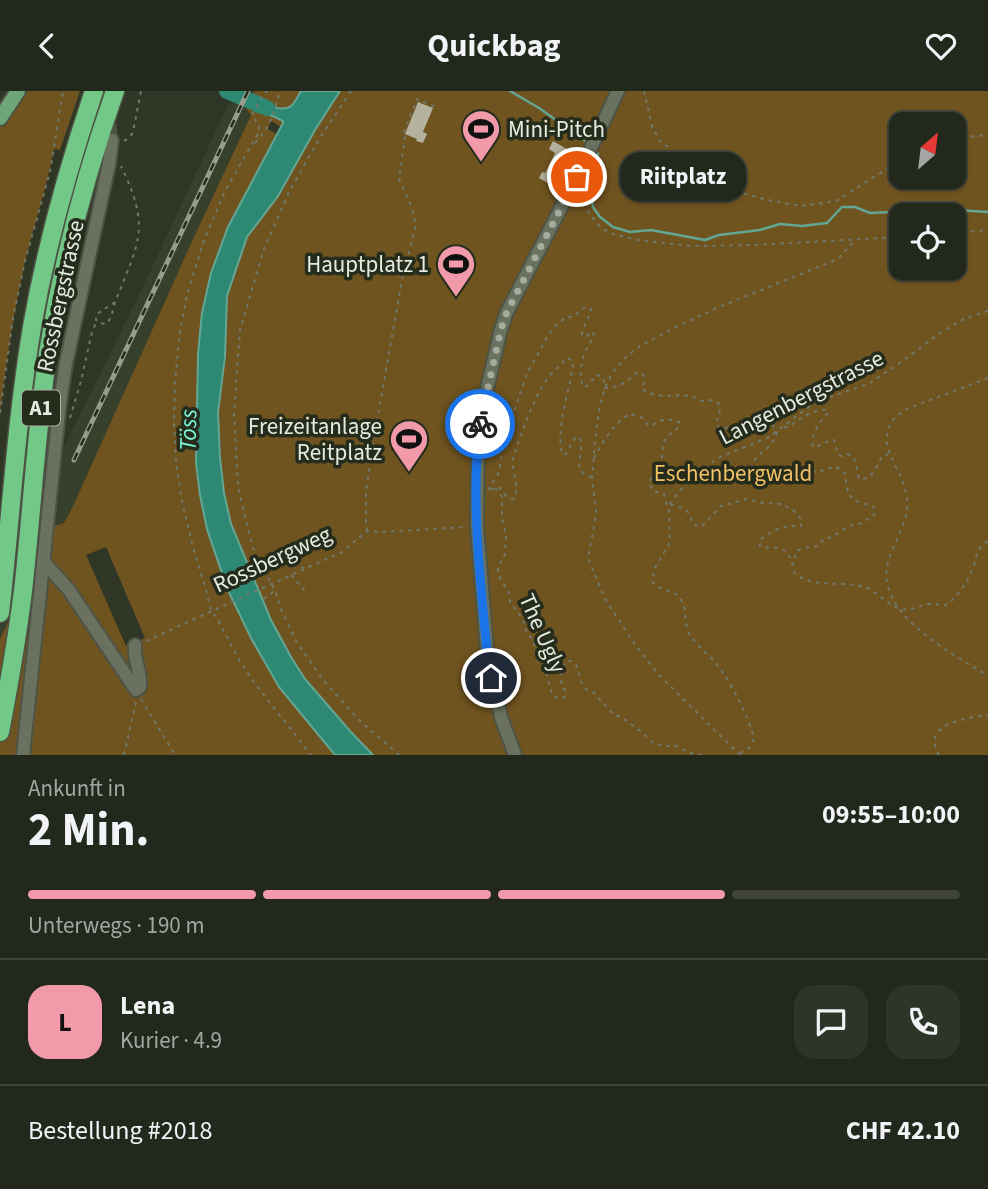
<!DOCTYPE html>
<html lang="de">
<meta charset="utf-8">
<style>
body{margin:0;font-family:"Source Sans 3",sans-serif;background:#2f3429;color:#f1f3f6;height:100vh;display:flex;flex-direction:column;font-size:26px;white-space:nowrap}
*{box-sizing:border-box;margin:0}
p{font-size:23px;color:#a3a6a3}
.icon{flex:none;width:38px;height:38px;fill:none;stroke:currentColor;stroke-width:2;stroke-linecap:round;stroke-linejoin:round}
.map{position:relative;height:664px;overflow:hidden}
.drawer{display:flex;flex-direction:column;background:#23281c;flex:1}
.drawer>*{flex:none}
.needle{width:46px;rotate:28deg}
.fabs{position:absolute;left:889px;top:21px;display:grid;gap:14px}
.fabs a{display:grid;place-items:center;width:77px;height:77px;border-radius:14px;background:#23281c;box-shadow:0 2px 5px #0004,0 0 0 2px #40443b;font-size:35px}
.pin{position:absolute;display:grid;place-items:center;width:60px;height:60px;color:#fff;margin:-30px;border:4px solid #fff;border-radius:50%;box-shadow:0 2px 7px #0007}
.courier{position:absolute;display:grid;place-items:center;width:70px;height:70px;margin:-35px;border:5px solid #1a73e8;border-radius:50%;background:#fff;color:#222;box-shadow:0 2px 9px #0007}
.bubble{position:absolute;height:49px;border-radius:21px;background:#23281c;box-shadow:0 2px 5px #0004,0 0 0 2px #40443b;font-size:23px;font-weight:700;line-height:49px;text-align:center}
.overview em{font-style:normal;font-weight:700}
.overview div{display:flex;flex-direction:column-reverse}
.overview{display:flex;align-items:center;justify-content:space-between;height:119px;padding:0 28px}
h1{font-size:46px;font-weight:700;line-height:52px}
.bar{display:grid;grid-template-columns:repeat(4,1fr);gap:10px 7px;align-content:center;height:84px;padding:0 28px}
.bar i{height:9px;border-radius:5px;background:#40443b}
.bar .selected{background:#f39aaa}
.bar p{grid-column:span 4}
.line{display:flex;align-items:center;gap:18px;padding:0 28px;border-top:2px solid #40443b}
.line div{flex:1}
.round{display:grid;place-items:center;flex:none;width:74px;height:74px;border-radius:21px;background:#2f3429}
header{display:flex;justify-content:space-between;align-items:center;height:91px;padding:0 28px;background:#23281c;font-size:32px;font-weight:700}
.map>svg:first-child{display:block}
</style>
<header><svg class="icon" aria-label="back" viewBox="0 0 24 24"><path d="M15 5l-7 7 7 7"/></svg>Quickbag<svg class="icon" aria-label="heart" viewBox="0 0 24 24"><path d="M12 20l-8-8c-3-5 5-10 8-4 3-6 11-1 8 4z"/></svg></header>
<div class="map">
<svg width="988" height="664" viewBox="0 0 988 664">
<rect width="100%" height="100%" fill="#2f3625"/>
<polygon fill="#37402a" points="232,10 245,16 251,23 193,148 74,413 64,432 53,435 0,548 0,498 32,431 43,400 42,394 63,359 148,185 227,16"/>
<g fill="#705420" fill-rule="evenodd">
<path d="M 18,0 L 80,0 L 60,59 L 54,58 C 47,95 35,130 26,167 C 14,218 6,270 0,322 L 0,27 Z"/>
<path d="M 255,0 L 301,0 C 298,4 295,12 291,15 C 282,22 259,9 250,5 Z"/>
<path d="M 340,0 L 988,0 L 988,664 L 373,664 L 367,658 L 305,588 L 291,566 L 267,521 L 231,433 L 224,402 L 218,322 L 225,265 L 227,205 L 247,147 L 278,105 L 315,39 ZM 901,33 L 954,33 L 954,86 L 901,86 ZM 901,124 L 954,124 L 954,177 L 901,177 Z"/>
<path d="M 246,14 C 258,21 272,23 283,31 L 281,36 L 271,30 L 268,38 L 277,43 L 250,98 L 228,136 L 211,182 L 202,222 L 198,263 L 196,372 L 200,404 L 207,438 L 227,497 L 251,547 L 279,596 L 335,664 L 0,664 L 0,548 L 54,435 L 64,432 L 74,413 L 193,148 L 251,24 L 245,16 ZM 106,456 L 145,547 L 126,555 L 86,464 Z"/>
</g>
<path fill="#2d8973" stroke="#64a694" stroke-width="2" d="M 301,0 L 340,0 L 315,39 L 278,105 L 247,146 L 227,205 L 225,265 L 218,322 L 220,366 L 224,402 L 231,433 L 271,529 L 291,566 L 305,588 L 350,640 L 373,664 L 335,664 L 279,596 L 251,547 L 227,497 L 207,438 L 200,404 L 196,372 L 198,263 L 202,222 L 211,182 L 228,136 L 283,32 L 283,30 C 271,23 258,21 246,14 L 250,5 C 260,10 281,23 291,15 C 295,12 298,5 301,0 Z"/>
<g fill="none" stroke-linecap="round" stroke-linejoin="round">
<g stroke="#64a694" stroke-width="2.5">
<polyline points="510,0 539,17 587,51"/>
<polyline points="596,60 598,63 589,95 593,116 600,126 613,136 630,141 651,139 705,149 719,144 760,139 780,133 802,135 827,132 842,116 855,116 870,122 892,121 913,115 922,119 928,124"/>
<polyline points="943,124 956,119 988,121"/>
</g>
<polyline stroke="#2d8973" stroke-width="16" points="227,0 267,17"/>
</g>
<g fill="#b4b29c">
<polygon points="418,11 433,17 423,41 427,43 423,52 416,50 417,48 405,43"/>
<polygon points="553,50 572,61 566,73 571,78 561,99 539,87 542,81 545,82 555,62 549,58"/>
</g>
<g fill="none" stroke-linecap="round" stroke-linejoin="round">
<polyline stroke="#4a5141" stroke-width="12" stroke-dasharray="12 6" stroke-linecap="butt" points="98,0 110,27 112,49"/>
<g stroke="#4d5345" stroke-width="16">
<g id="minor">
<path d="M 44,471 L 69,499 L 136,599 L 140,596 C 142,581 133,569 135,554"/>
<polyline points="23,664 60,311 66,272 109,73 112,49"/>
<polyline points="515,664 501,626 488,571 477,436 478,344 480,328 501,238 507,221 577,86 618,0"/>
</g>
</g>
<g stroke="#4d5345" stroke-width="18">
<polyline id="major" points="0,27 18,0"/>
</g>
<g stroke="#4d5345" stroke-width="21">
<g id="highway">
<path d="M 0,522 C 11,427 16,331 32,236 C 46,156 68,77 94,0"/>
<path d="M 0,641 C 9,594 17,547 23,500 C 32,420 36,341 48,262 C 62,173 85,85 115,0"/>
</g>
</g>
<g stroke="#717869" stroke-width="2" stroke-dasharray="3.5 5" stroke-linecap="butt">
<polyline points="268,0 264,2 252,24 259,35 259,41 225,100 203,152 187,204 180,240 175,291 174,331 176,370 182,410 192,453 206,499 211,519 217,527 238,567 253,590 311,664"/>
<polyline points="351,0 321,45 289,101 264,158 240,239 234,322 238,396 252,454 258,469 275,499 281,518 296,550 323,589 358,628 399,664"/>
<polyline points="644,0 652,35 660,50 709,88 733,100 768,109 801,115 836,110 901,69"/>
<polyline points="954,47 988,44"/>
<polyline points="124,50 130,46 133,41 141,0"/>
<path d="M 255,52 C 270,37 275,20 280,0"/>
<polyline points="581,104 584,115 600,136 610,142 638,149 690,155 753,154 901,146"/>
<polyline points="954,142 988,139"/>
<path d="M 115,211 L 97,223 L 96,229 L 99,232 L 106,233 C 113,227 112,218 116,209 C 139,150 151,137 121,75"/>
<path d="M 988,287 L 909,317 C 893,325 885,336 887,354 C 892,372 906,390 907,409 C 909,431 894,450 888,471 C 874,523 952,562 988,585"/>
<polyline points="0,322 13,227 25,170 50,81 63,0"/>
<polyline points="70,327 81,290 91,245 96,231"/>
<path d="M 784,336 L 788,336 C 799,329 813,317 827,319 L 828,322 C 820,330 810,345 813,356 C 821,355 827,349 834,349 L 838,364 L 841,365 L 848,363 C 860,373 855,374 859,388 C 871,390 877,376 881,367 L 888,363"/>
<path d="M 594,367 C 602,352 615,330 630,323 L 643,327 L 647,333 L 651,335 C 660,329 669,326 679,331 L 680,335 L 668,345 L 663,352 L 662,366 L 659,369 L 649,392 L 653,400 L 664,403 L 667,415 L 670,413 C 675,416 683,416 687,420 C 694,427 687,432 701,436 L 721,415 L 747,408 L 762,412 L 780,413 L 792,418 L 802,429 L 801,435 C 785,434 771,439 759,450 L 760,455 C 766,458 770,455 777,457 C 792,460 791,471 795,483 C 816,498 841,489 864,496 C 878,500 887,515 901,518 C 918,521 922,508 943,515 C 955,511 970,487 974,474 C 977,463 977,457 988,450"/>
<path d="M 495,397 L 502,406 L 502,427 L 506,444 L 505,463 L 498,476 L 498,483 L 510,504 L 510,511 L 523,528 L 527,542 L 534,550 L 536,567 L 546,580 L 552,603 L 557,607 L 563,607 L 566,605 C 566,598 562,596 561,590 C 561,583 562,574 567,570 L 571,570 L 576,574 L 582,593 L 587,599 L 593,601 L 613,623 L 621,626 L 642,641 L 653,652 L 665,655 L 676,655 L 690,662 L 701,664"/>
<path d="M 490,398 L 500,397 L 508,407 L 514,408 C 521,394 509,378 514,364 C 521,342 534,307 547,288 C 553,280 560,276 566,267 L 572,269 L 573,274 C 569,303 556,334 562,363 L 566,363 L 575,347 L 579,346 C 587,363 568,378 591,386"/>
<path d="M 488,399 L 499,381 L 503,354 L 527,282 L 552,238 L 566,226 L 573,226 L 584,217 L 588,216 L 591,218 C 590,227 583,234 582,244 L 586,246 L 590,241 L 594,243 C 593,247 591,250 589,254 C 582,264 578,284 583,296 L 587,295 L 597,284 L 603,286 L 605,297 C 618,297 627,291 636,282 L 643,283 L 644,291 L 642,298 C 663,312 682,297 701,310 C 722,307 723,314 716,332 L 720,338 C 740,336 764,314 777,341 C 771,362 755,359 751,379 L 756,381 L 766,378 L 778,382 L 787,382 L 795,379 L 818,381 L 835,375 L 845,382 L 848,403 L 856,410 L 874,416 L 875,423 L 862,432 L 848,435 L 832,446 L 824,448 L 817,455 L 802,457 L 796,461 L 794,473"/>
<polyline points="367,440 366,428 366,401 372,358 402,189 416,134 411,114 399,88 405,46 403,43 417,8 438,17"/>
<polyline points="259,469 305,477"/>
<polyline points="291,484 305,500"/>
<polyline points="264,508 274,500"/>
<polyline points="146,550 342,461 367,440 380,441 467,436"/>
<polyline points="141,608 175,664"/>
<path d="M 740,662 L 749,657 L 754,648 C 750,628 730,590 718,575 C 709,563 696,555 689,542 C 683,531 688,516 679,506 C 671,498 658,500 652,490 L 655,477 L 670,451 L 669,421 L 670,413 L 678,401 L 704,377 L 718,367 L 769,346 L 810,315 L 818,310 L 868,293 L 896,275 L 940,242 L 964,228 L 988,220"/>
<polyline points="124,664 136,611"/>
<polyline points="740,664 659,584 634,552 605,508 588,467 595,430 596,421 592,387 595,349 600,313 605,297 612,282 627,265 640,255 676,236 719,216 838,168 854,150"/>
<path d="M 939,664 C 920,632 968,627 988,624"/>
</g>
<use href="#minor" stroke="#6a725f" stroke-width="12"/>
<use href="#major" stroke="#6fa677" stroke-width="14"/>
<use href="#highway" stroke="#72c987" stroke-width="18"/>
<g stroke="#969c8e" stroke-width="5">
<polyline id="rail" points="74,369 248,0"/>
</g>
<use href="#rail" stroke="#252c1c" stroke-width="2.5" stroke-dasharray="8" stroke-linecap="butt"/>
</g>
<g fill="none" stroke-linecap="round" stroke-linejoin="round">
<polyline stroke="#a6ac9f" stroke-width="7" stroke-dasharray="0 12.6" points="480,333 501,238 507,221 577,86"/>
<path stroke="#1a73e8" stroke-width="9" d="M 480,333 C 470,410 481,494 488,571 L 491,587"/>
</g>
<defs>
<g id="stadium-pin" transform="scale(2.0125)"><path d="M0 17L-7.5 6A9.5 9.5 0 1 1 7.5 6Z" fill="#f39aaa" stroke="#252c1c"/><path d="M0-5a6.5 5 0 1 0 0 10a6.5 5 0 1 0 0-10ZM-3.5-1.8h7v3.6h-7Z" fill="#111"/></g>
</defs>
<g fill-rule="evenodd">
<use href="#stadium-pin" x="481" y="38"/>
<use href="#stadium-pin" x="456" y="173"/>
<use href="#stadium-pin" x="409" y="348"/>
</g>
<g text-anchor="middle" stroke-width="7" stroke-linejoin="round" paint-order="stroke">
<rect fill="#252c1c" stroke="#acb2a5" stroke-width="2" x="22" y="299.5" width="38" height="35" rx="5"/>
<g font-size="21" font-weight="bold" fill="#e6ebe0">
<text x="41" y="324">A1</text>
</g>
<g font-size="23" fill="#e6ebe0" stroke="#252c1c" text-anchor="end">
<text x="508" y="46" text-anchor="start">Mini-Pitch</text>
<text x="429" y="181">Hauptplatz 1</text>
<text x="382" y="343">Freizeitanlage<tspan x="382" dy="26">Reitplatz</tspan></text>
</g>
<g font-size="23" fill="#e6ebe0" stroke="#252c1c">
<text transform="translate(60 205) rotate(-78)" y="8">Rossbergstrasse</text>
<text transform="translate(801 306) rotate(-27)" y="8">Langenbergstrasse</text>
<text transform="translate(272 468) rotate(-25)" y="8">Rossbergweg</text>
<text transform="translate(543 542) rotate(66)" y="8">The Ugly</text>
</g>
<g font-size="23" fill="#f3c066" stroke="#252c1c">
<text x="733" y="390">Eschenbergwald</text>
</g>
<g font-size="24" font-style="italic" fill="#7bf8d7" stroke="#252c1c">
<text transform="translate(188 339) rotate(-89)" y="8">Töss</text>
</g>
</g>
</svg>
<div class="fabs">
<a><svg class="needle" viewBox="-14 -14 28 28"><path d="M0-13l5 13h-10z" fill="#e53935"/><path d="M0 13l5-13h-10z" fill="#a3a6a3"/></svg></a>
<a><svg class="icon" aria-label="locate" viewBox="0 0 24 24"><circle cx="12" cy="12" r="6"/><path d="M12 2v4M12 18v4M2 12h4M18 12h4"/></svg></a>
</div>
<div class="pin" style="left:577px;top:86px;background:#ea580c"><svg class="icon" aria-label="bag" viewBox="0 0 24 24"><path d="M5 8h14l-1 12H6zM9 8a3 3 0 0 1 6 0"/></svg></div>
<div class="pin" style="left:491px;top:587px;background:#1f2937"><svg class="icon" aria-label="home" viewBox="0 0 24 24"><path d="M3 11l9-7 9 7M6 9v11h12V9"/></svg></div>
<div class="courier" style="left:480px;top:333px"><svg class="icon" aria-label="bike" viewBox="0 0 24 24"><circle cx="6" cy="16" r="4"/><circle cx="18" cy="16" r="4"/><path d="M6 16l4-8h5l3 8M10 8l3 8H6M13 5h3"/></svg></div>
<div class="bubble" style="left:620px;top:61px;width:126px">Riitplatz</div>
</div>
<section class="drawer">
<div class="overview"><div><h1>2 Min.</h1><p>Ankunft in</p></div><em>09:55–10:00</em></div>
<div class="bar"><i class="selected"></i><i class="selected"></i><i class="selected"></i><i></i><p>Unterwegs · 190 m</p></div>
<div class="line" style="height:126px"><b class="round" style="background:#f39aaa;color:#111">L</b><div><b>Lena</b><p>Kurier · 4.9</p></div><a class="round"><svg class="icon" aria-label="chat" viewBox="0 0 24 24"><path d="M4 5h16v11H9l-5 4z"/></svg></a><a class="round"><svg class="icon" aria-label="phone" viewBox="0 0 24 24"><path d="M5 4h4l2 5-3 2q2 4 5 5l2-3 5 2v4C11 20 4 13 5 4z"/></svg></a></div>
<div class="line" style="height:91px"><div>Bestellung #2018</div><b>CHF 42.10</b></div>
</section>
